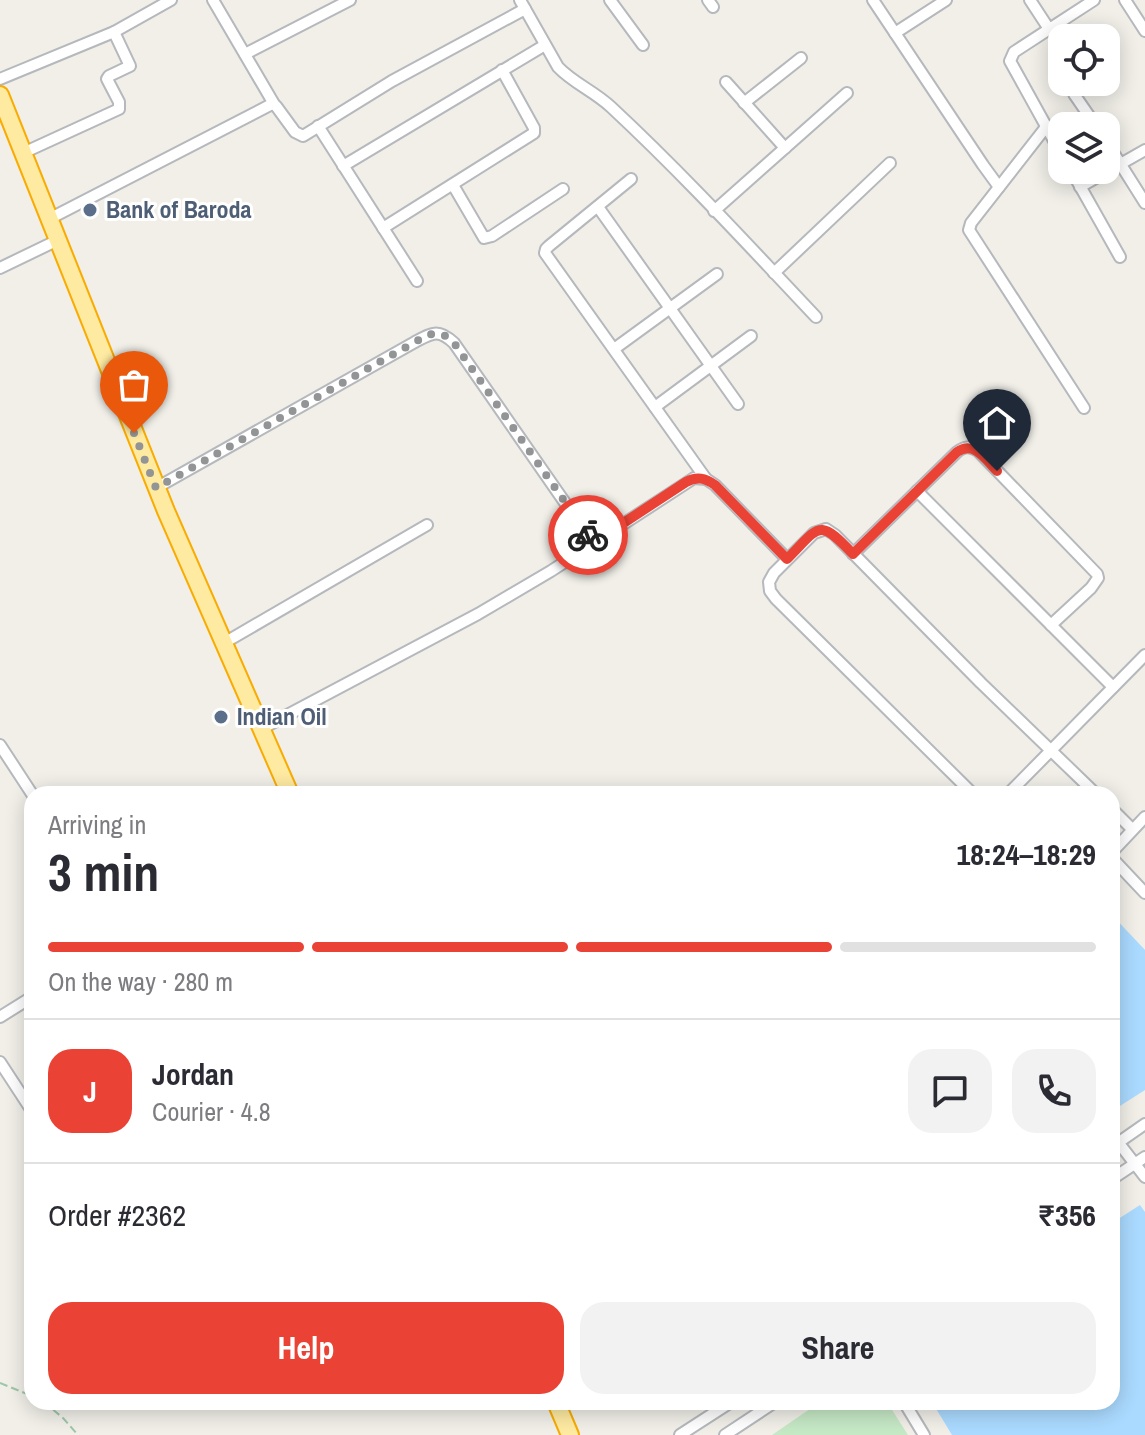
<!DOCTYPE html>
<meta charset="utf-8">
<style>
body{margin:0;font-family:"Archivo Narrow",sans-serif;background:#f2f2f3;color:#2b2b33;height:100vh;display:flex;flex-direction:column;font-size:30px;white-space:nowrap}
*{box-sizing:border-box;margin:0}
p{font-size:26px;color:#7c7c81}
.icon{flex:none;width:44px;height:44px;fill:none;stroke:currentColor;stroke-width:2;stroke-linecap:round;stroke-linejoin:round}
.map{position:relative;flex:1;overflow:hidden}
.drawer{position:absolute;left:24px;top:786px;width:1096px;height:624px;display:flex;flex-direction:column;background:#fff;border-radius:24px;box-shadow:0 4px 20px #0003}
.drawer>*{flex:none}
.fabs{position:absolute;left:1048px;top:24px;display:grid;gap:16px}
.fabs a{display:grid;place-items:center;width:72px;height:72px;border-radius:16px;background:#fff;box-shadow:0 4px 20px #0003;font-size:40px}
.pin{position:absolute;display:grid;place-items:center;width:68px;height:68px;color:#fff;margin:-82px -34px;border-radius:50% 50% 50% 0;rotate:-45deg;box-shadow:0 0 8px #0007}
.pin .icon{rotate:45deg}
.courier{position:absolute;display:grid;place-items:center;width:80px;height:80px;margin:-40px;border:6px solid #ea4335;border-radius:50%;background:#fff;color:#222;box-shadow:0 2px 10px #0007}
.overview em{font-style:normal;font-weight:700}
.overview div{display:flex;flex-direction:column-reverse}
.overview{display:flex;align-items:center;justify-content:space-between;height:136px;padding:0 24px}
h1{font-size:52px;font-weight:700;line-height:60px}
.bar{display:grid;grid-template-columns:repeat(4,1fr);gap:12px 8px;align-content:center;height:96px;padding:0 24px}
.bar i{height:10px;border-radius:6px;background:#e1e1e2}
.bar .current{background:#ea4335}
.bar p{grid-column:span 4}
.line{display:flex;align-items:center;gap:20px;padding:0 24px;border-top:2px solid #e1e1e2}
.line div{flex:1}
.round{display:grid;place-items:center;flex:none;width:84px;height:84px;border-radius:24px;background:#f2f2f3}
.primary-button{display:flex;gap:16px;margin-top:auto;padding:16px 24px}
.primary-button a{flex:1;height:92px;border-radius:24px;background:#ea4335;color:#fff;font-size:32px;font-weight:700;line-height:92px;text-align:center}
.primary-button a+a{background:#f2f2f3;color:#2b2b33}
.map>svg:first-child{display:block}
</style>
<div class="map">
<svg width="1145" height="1435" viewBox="0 0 1145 1435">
<rect width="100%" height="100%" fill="#f1efe8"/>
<polygon fill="#c5e8c5" points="820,1402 887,1402 908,1435 772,1435"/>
<g fill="#aadaff">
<polygon points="1112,915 1145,950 1145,1090 1112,1111"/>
<polygon points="1140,1205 1145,1212 1145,1435 952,1435 932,1402 1112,1402 1112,1223"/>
</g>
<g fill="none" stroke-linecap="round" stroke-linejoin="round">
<g stroke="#b5b8bc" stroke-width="14">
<g id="minor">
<polyline points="213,0 274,104"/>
<path d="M 520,0 L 558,67 C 573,83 594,91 611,107 C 683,174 749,246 816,317"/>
<polyline points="610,0 643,45"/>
<polyline points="708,0 713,7"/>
<polyline points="873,0 983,165 999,187"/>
<polyline points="1030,0 1049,29"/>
<polyline points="1125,0 1145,31"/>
<polyline points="895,33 946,0"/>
<polyline points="245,54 350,0"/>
<polyline points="0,79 114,32 171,0"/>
<polyline points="726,82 785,148"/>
<polyline points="1074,94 1096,126"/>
<polyline points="744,103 801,58"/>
<polyline points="318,126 417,281"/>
<polyline points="1046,127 971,223 969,230 1084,408"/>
<polyline points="1106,141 1145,203"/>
<polyline points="23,153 119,109 119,102 107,79 109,76 130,66 114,32"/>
<polyline points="1062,155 1010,61 1014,52 1094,0"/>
<polyline points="343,166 545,45"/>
<polyline points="1071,170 1120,257"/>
<polyline points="631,179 549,246 546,249 545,253 706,479"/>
<polyline points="453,185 484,238 492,236 563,189"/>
<polyline points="1080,187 1145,150"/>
<polyline points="598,207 738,404"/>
<polyline points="714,211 847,93"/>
<polyline points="49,219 272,104 276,106 295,132 303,136 392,81 525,9"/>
<polyline points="383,228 534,133 534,128 502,70"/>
<polyline points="0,268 58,240"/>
<polyline points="774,273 890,163"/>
<polyline points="614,349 717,274"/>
<polyline points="655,407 751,336"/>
<path d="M 156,488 L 415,342 C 432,333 438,328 454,343 L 593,543"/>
<polyline points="917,491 1113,687"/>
<path d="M 853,554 L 957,452 C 965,446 969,446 978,451 L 1097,574 L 1098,578 L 1091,588 L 1051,625"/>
<polyline points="224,643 427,525"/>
<polyline points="261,729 478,614 551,571 694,478 706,479 715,485 787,559"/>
<polyline points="0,745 32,794"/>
<polyline points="973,794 776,599 770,591 769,582 774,573 814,533 826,529 835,535 981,683 1096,794"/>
<polyline points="1008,794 1145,655"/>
<polyline points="1112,809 1132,829"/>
<polyline points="1112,852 1145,817"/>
<polyline points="1112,858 1145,893"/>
<polyline points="0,1017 32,997"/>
<polyline points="0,1062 32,1111"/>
<polyline points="1118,1142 1145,1177"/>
<polyline points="1112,1147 1145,1124"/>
<polyline points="1112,1179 1145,1157"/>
<polyline points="904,1402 924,1435"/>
<polyline points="680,1435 731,1402"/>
<polyline points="725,1435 775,1402"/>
</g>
</g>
<g stroke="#f9ab00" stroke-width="20">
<g id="trunk">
<polyline points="0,95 166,511 290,794"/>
<polyline points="556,1402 570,1435"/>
</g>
</g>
<g stroke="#9cc7a9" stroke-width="2" stroke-dasharray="8 4" stroke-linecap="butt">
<polyline points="0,1383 32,1396"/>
<polyline points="44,1402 63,1418 78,1435"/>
</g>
<use href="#minor" stroke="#fff" stroke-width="10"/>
<use href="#trunk" stroke="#feeaa1" stroke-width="16"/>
</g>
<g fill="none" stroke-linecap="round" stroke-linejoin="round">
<path stroke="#929495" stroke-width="8" stroke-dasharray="0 14.4" d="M 134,433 L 156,488 L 415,342 C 432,333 439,328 454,343 L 588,535"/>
<path stroke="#ea4335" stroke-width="10" d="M 588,535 L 593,543 L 686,482 C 697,476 705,478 715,485 L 787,559 C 820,526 818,517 853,554 L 957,452 C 974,440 985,459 997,471"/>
</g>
<g fill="#5c6f8a" stroke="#fff" stroke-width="3">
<circle cx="90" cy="210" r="8"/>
<circle cx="221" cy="717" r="8"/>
</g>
<g text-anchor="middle" stroke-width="6" stroke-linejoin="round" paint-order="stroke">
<g font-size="24" font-weight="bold" fill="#4e5e75" stroke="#fff" text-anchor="start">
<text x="106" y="218">Bank of Baroda</text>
<text x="237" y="725">Indian Oil</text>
</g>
</g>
</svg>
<div class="fabs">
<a><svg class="icon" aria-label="locate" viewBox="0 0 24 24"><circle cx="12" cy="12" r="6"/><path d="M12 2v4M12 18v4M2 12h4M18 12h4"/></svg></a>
<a><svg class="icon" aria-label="layers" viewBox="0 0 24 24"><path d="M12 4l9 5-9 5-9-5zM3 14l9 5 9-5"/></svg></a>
</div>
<div class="pin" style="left:134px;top:433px;background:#ea580c"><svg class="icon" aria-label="bag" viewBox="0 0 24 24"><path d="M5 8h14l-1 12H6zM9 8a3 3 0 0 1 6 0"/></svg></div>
<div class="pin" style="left:997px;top:471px;background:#1f2937"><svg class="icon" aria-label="home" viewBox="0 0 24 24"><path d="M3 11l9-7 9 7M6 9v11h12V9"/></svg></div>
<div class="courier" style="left:588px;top:535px"><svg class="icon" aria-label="bike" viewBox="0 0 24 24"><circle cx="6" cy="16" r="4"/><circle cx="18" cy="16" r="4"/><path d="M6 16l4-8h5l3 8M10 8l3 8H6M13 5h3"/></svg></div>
<section class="drawer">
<div class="overview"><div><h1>3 min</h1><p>Arriving in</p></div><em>18:24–18:29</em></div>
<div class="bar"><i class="current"></i><i class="current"></i><i class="current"></i><i></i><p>On the way · 280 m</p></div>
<div class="line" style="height:144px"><b class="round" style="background:#ea4335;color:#fff">J</b><div><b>Jordan</b><p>Courier · 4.8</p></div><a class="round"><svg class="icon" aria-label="chat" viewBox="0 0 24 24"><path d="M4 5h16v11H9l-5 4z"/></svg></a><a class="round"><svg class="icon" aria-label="phone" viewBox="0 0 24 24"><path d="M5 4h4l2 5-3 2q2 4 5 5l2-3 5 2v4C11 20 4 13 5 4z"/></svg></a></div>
<div class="line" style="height:104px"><div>Order #2362</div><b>₹356</b></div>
<div class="primary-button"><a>Help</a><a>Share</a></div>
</section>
</div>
